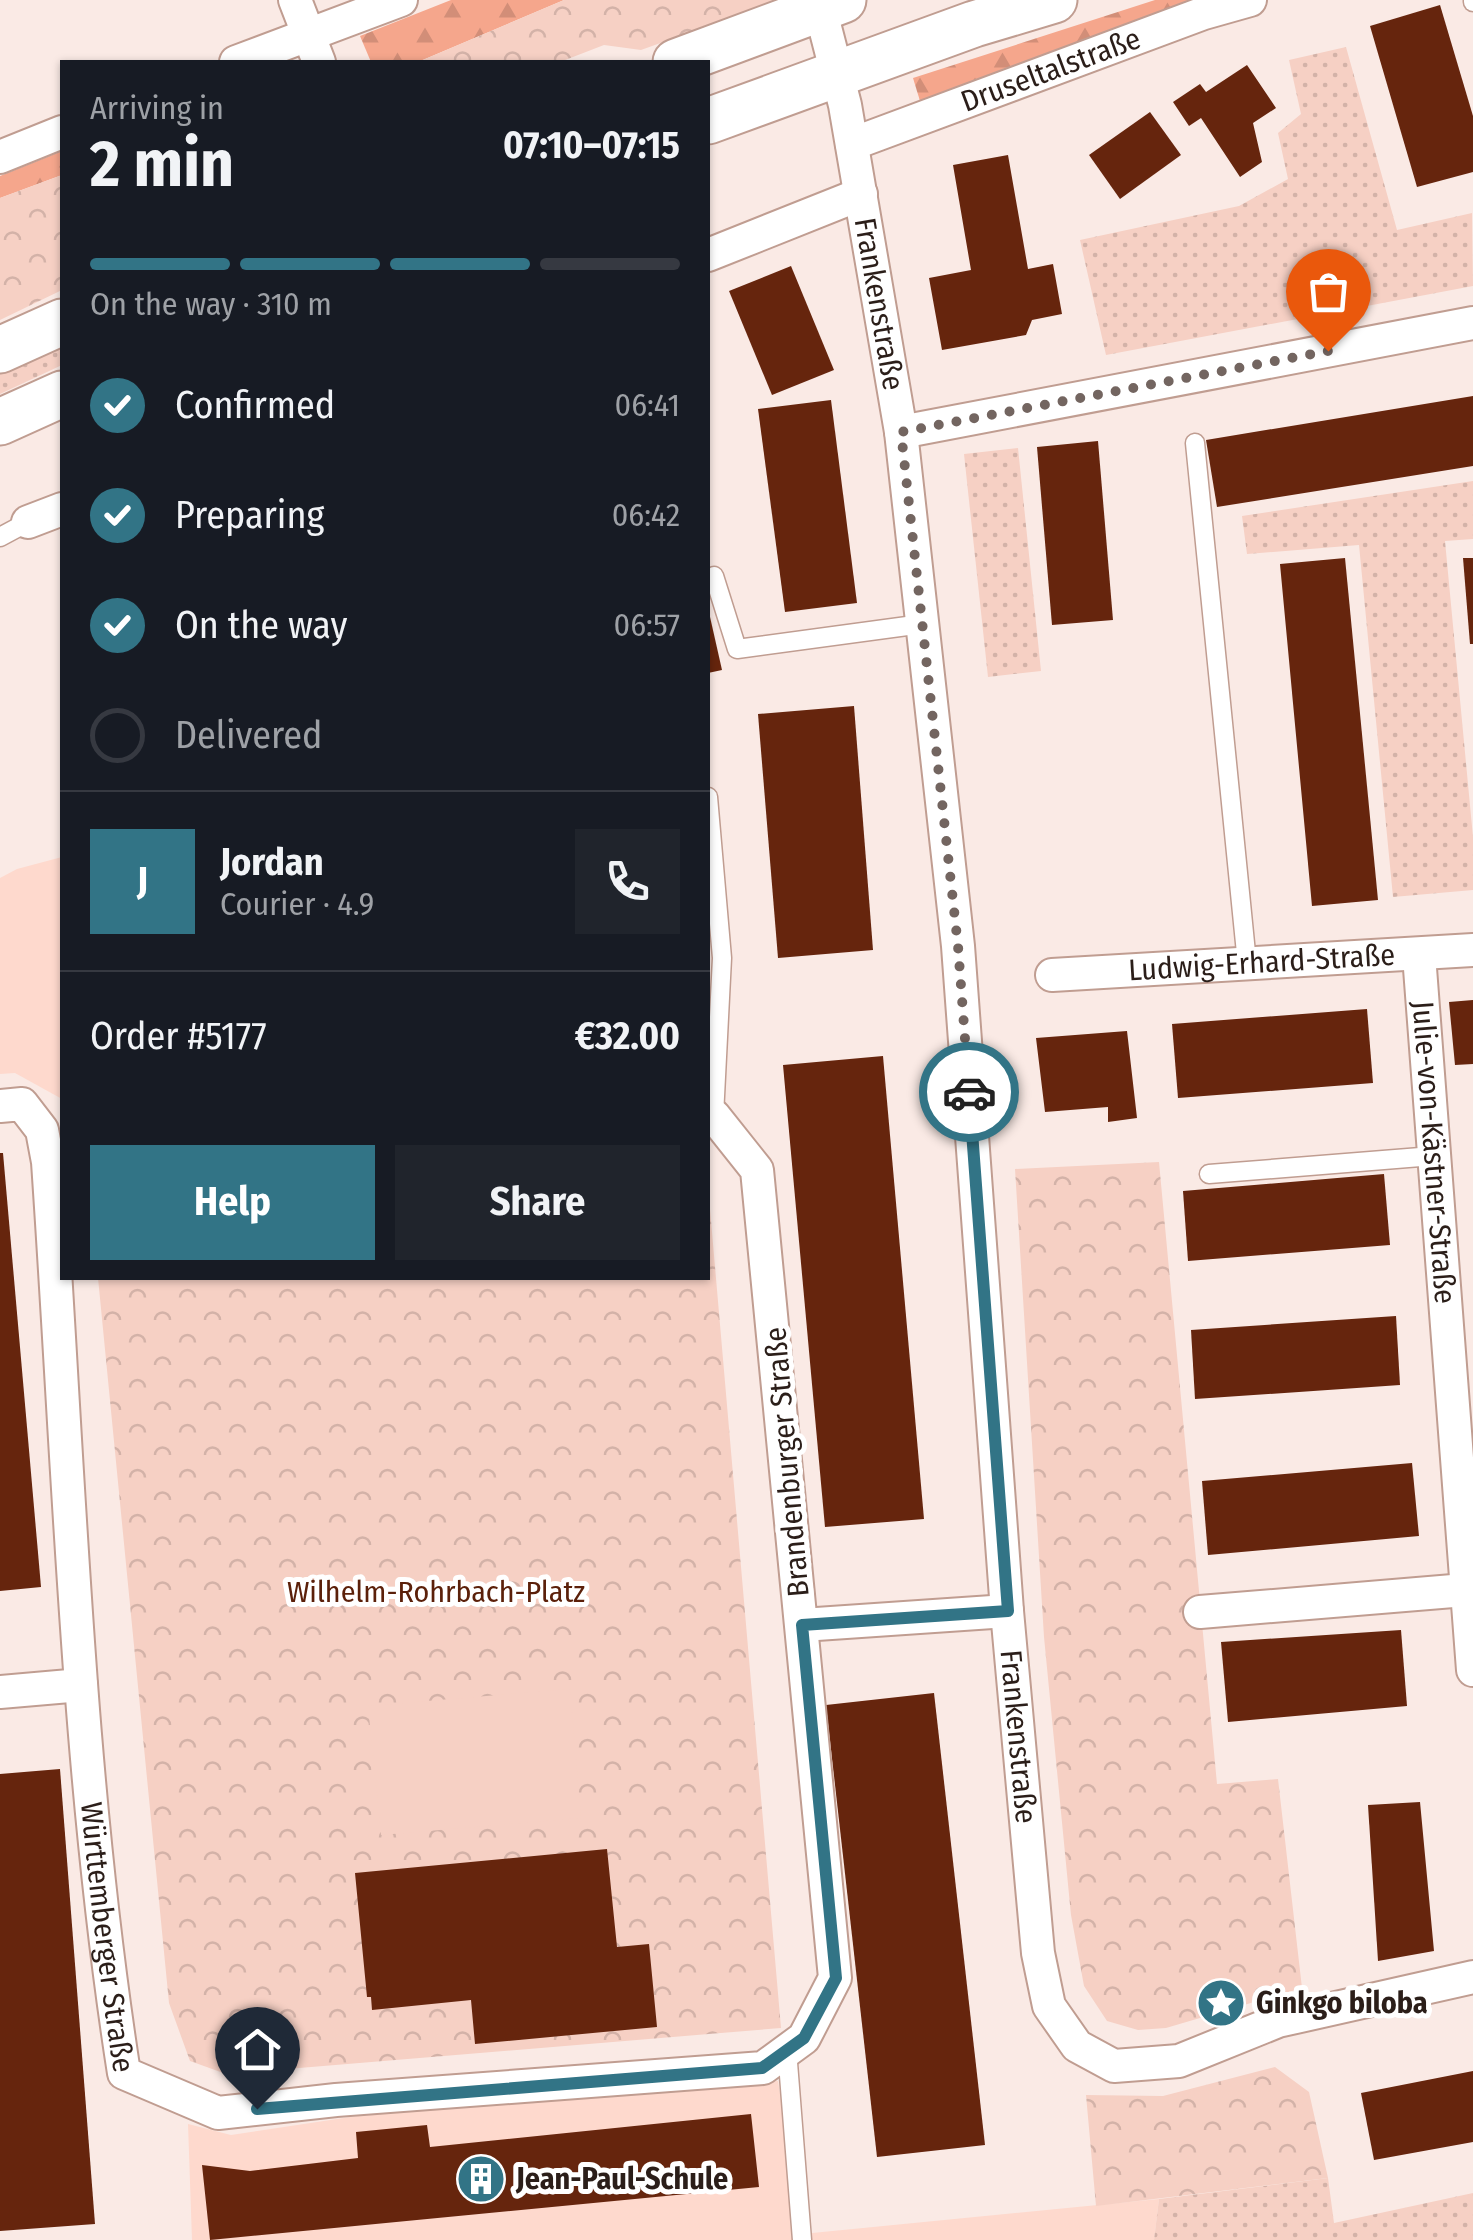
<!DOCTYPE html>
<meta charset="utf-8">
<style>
body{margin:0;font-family:"Fira Sans Condensed",sans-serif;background:#20242c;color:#f1f3f6;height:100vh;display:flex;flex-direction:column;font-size:38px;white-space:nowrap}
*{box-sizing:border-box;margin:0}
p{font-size:32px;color:#9ea1a6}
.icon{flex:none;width:55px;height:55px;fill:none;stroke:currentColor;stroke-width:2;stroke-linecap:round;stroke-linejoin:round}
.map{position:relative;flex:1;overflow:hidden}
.details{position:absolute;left:60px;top:60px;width:650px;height:1220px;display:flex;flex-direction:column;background:#171b24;border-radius:0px;box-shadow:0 2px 8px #0004}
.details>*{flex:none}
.pin{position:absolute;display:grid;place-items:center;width:85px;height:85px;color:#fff;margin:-102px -42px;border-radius:50% 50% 50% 0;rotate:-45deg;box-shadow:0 0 10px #0007}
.pin .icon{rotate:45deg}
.courier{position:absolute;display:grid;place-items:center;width:100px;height:100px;margin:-50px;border:8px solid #327486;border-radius:50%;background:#fff;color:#222;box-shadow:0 2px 12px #0007}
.summary em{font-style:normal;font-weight:700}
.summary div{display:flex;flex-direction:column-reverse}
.summary{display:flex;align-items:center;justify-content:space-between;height:170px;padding:0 30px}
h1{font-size:65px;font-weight:700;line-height:75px}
.bar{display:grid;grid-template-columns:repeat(4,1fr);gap:15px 10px;align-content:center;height:120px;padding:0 30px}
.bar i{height:12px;border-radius:8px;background:#363941}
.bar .active{background:#327486}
.bar p{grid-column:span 4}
.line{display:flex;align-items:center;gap:25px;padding:0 30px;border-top:2px solid #363941}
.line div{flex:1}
.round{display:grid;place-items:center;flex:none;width:105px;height:105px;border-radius:0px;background:#20242c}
ol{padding:0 30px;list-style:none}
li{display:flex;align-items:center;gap:30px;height:110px}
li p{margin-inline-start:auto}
li .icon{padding:10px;border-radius:50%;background:#327486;color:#fff;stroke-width:4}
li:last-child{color:#9ea1a6}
li i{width:55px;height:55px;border:5px solid #363941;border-radius:50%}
.action{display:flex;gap:20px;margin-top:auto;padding:20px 30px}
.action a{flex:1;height:115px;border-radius:0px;background:#327486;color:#fff;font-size:40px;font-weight:700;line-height:115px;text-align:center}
.action a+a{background:#20242c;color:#f1f3f6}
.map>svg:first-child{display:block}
</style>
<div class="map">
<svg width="1473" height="2240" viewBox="0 0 1473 2240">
<defs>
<pattern id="grass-dots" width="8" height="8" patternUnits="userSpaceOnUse" patternTransform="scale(2.5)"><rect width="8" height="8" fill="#f6d0c4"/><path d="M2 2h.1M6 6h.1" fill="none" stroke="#d3b2a8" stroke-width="1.8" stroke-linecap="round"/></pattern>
<pattern id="forest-firs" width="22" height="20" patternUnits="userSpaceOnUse" patternTransform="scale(2.5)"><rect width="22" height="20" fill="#f5a68c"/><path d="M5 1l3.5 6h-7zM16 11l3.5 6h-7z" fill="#d28e78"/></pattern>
<pattern id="park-crowns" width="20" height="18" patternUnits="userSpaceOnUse" patternTransform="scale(2.5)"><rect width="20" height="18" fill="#f6d0c4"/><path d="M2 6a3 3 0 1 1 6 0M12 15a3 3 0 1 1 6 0" fill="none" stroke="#d3b2a8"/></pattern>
</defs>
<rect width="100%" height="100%" fill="#faeae5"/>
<g fill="#fed9cd">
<polygon points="62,857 62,1099 15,1073 0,1074 0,878 17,869"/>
<polygon points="778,2081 802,2234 1159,2199 1154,2240 192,2240 188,2124 231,2135 357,2116"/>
</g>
<g fill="url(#grass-dots)">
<polygon points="1346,47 1397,230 1472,213 1473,286 1106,355 1080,240 1239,206 1288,179 1278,133 1301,114 1289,60"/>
<polygon points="62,345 62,365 0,394 0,374"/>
<polygon points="1018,448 1041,671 988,677 964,454"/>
<polygon points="1473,481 1473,539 1445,541 1473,837 1473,890 1393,897 1359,545 1247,554 1242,516"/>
<polygon points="1328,2178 1334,2223 1473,2193 1473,2240 1154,2240 1159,2199"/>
</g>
<g fill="url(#forest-firs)">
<polygon points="451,0 564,0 418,62 371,62 360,36"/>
<polygon points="1155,0 1211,0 920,101 913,78"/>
<polygon points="62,151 62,175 0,198 0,176"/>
</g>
<g fill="url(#park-crowns)">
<polygon points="564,0 780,0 641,50 604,45 560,62 418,62"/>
<polygon points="62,175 62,290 0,320 0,198"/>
<polygon points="1159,1162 1217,1784 1278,1779 1302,1988 1166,2028 1138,2030 1107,2021 1084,1986 1071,1915 1044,1637 1015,1169"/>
<polygon points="708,1186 781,2028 226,2074 190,2061 169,2003 98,1278 708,1278"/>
<polygon points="1275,2067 1309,2092 1328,2178 1096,2206 1086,2095 1163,2096"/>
</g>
<polygon fill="#f6d0c4" points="570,1689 581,1818 381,1835 368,1706"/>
<g fill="#66250d">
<polygon points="1440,5 1473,116 1473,172 1417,187 1370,26"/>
<polygon points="1247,65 1276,108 1253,123 1262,162 1240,177 1201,118 1189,126 1173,102 1200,84 1206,92"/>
<polygon points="1150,112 1181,155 1120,199 1089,155"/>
<polygon points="1008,155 1028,269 1053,264 1062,314 1032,320 1026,335 942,350 929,278 971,270 953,165"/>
<polygon points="791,266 834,370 772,395 729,291"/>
<polygon points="1473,396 1473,466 1217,507 1206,440"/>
<polygon points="831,400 857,603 785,612 758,409"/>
<polygon points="1098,441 1113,620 1052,625 1037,447"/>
<polygon points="1345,558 1378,900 1312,906 1280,564"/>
<polygon points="1463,558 1473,558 1473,644 1470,644"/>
<polygon points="708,608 722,670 708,673"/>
<polygon points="854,706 873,950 778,958 758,714"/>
<polygon points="1473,1000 1473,1064 1455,1065 1449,1002"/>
<polygon points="1367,1009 1373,1083 1178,1098 1172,1024"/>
<polygon points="1127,1031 1137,1118 1108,1122 1108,1107 1045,1112 1036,1038"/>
<polygon points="883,1056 924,1519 825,1527 783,1065"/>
<polygon points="0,1153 3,1153 41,1587 0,1591"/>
<polygon points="1384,1174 1390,1245 1188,1261 1183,1191"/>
<polygon points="1396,1316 1400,1385 1195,1399 1191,1330"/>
<polygon points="1412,1463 1419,1536 1208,1555 1202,1481"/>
<polygon points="1401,1630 1407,1706 1228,1722 1221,1642"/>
<polygon points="934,1693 985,2145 877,2157 826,1705"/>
<polygon points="60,1769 95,2224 0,2231 0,1774"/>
<polygon points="1420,1802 1434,1951 1378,1961 1368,1805"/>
<polygon points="607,1849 617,1947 649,1944 657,2027 475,2044 471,2000 372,2010 371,1997 367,1997 355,1873"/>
<polygon points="1473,2071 1473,2142 1374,2160 1361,2093"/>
<polygon points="751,2114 759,2187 210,2240 202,2165 250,2171 358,2158 356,2132 427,2125 430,2147"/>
</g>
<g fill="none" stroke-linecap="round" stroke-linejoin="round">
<g stroke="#c09d91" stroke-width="21">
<g id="service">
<polyline points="1473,0 1473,2"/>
<polyline points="1195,443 1247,963"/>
<polyline points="0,537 28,522"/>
<polyline points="714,576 737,649 922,624"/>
<polyline points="708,797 722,958 714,1116"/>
<polyline points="1209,1174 1433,1156"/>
<polyline points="787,2050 802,2240"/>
</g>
</g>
<g stroke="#c09d91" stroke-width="36">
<g id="minor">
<polyline points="295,0 319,62"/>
<path id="s1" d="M 820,8 L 845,105 L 901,432 L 958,946 L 1007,1611 L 1038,1953 L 1049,2006 L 1077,2046 L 1114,2066 L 1179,2061 L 1278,2021 L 1473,1977"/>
<polyline points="236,62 401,0"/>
<path id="s2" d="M 852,144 L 1204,13 L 1250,0"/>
<polyline points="0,157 62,132"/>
<polyline points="708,255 861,194"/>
<polyline points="901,432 1473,323"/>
<polyline points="28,522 62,509"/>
<path id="s3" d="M 1419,955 L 1473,1670"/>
<path id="s4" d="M 1052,975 L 1473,950"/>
<path id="s5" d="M 0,1106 L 22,1104 L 42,1130 L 48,1162 C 69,1466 77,1772 124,2073 L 218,2113 L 336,2100 L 763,2068 L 804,2038 L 835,1978 L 757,1170 L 714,1116 L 708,1115"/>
<polyline points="1200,1612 1465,1590"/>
<polyline points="802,1625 1007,1611"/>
<polyline points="0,1692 81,1685"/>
</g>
</g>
<g stroke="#c09d91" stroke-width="49">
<g id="secondary">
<polyline points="676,62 843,0"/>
<polyline points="708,121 974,24 1054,0"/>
<polyline points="0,350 62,322"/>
<polyline points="0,422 62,394"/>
</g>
</g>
<use href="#service" stroke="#fff" stroke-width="18"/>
<use href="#minor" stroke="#fff" stroke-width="32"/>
<use href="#secondary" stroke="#fff" stroke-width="45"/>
</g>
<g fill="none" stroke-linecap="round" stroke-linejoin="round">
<polyline stroke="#736560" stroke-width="10" stroke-dasharray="0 18" points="969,1092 958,946 901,432 1328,351"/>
<polyline stroke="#327486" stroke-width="12" points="257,2109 762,2068 804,2038 836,1978 802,1625 1008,1611 969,1092"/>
</g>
<defs>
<g id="sight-disc" transform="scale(2.5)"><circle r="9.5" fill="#327486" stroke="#fff"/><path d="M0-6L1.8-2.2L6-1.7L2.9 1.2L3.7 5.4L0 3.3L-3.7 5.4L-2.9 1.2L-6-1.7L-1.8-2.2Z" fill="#fff"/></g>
<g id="building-disc" transform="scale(2.5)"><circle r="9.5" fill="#327486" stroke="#fff"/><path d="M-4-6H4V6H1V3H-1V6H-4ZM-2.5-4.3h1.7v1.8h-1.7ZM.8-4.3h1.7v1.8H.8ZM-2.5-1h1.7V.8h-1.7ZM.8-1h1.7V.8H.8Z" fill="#fff"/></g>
</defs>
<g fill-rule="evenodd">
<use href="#sight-disc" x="1221" y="2003"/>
<use href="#building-disc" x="481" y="2179"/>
</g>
<g text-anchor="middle" stroke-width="10" stroke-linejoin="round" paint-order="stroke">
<g font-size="30" fill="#2b1e19" stroke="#fff">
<text dy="10" stroke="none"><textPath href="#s2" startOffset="212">Druseltalstraße</textPath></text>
<text dy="10" stroke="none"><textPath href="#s1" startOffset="302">Frankenstraße</textPath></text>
<text dy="10" stroke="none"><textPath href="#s4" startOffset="210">Ludwig-Erhard-Straße</textPath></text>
<text dy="10" stroke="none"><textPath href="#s3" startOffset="198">Julie-von-Kästner-Straße</textPath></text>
<text transform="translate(787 1462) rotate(-95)" y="10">Brandenburger Straße</text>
<text dy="10" stroke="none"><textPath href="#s1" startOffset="1742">Frankenstraße</textPath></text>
<text dy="10" stroke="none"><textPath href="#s5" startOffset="865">Württemberger Straße</textPath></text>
</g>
<g font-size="30" fill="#5b200a" stroke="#fff">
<text x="436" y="1602">Wilhelm-Rohrbach-Platz</text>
</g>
<g font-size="30" font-weight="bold" fill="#2b1e19" stroke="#fff" text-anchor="start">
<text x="1256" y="2013">Ginkgo biloba</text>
<text x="516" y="2189">Jean-Paul-Schule</text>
</g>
</g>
</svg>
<div class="pin" style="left:1328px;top:351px;background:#ea580c"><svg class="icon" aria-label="bag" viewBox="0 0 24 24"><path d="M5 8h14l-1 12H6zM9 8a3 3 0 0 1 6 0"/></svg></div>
<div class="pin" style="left:257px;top:2109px;background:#1f2937"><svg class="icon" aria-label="home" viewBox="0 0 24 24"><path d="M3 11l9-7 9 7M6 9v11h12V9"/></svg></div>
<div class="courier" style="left:969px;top:1092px"><svg class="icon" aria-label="car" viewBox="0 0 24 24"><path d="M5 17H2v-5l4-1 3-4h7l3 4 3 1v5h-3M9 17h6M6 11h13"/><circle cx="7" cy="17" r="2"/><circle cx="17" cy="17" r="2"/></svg></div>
<section class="details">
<div class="summary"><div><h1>2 min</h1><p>Arriving in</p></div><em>07:10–07:15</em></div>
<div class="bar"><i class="active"></i><i class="active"></i><i class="active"></i><i></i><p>On the way · 310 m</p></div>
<ol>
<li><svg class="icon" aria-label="check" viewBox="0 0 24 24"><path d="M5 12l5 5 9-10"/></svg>Confirmed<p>06:41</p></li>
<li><svg class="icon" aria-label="check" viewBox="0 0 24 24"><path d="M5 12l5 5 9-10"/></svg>Preparing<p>06:42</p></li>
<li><svg class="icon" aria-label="check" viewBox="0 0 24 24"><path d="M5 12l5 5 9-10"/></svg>On the way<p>06:57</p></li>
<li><i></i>Delivered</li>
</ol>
<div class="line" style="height:180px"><b class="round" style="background:#327486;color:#fff">J</b><div><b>Jordan</b><p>Courier · 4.9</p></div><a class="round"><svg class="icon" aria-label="phone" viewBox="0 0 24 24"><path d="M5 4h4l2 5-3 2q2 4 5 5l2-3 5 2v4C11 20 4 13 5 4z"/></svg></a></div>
<div class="line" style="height:130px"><div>Order #5177</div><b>€32.00</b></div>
<div class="action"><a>Help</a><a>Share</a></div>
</section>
</div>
